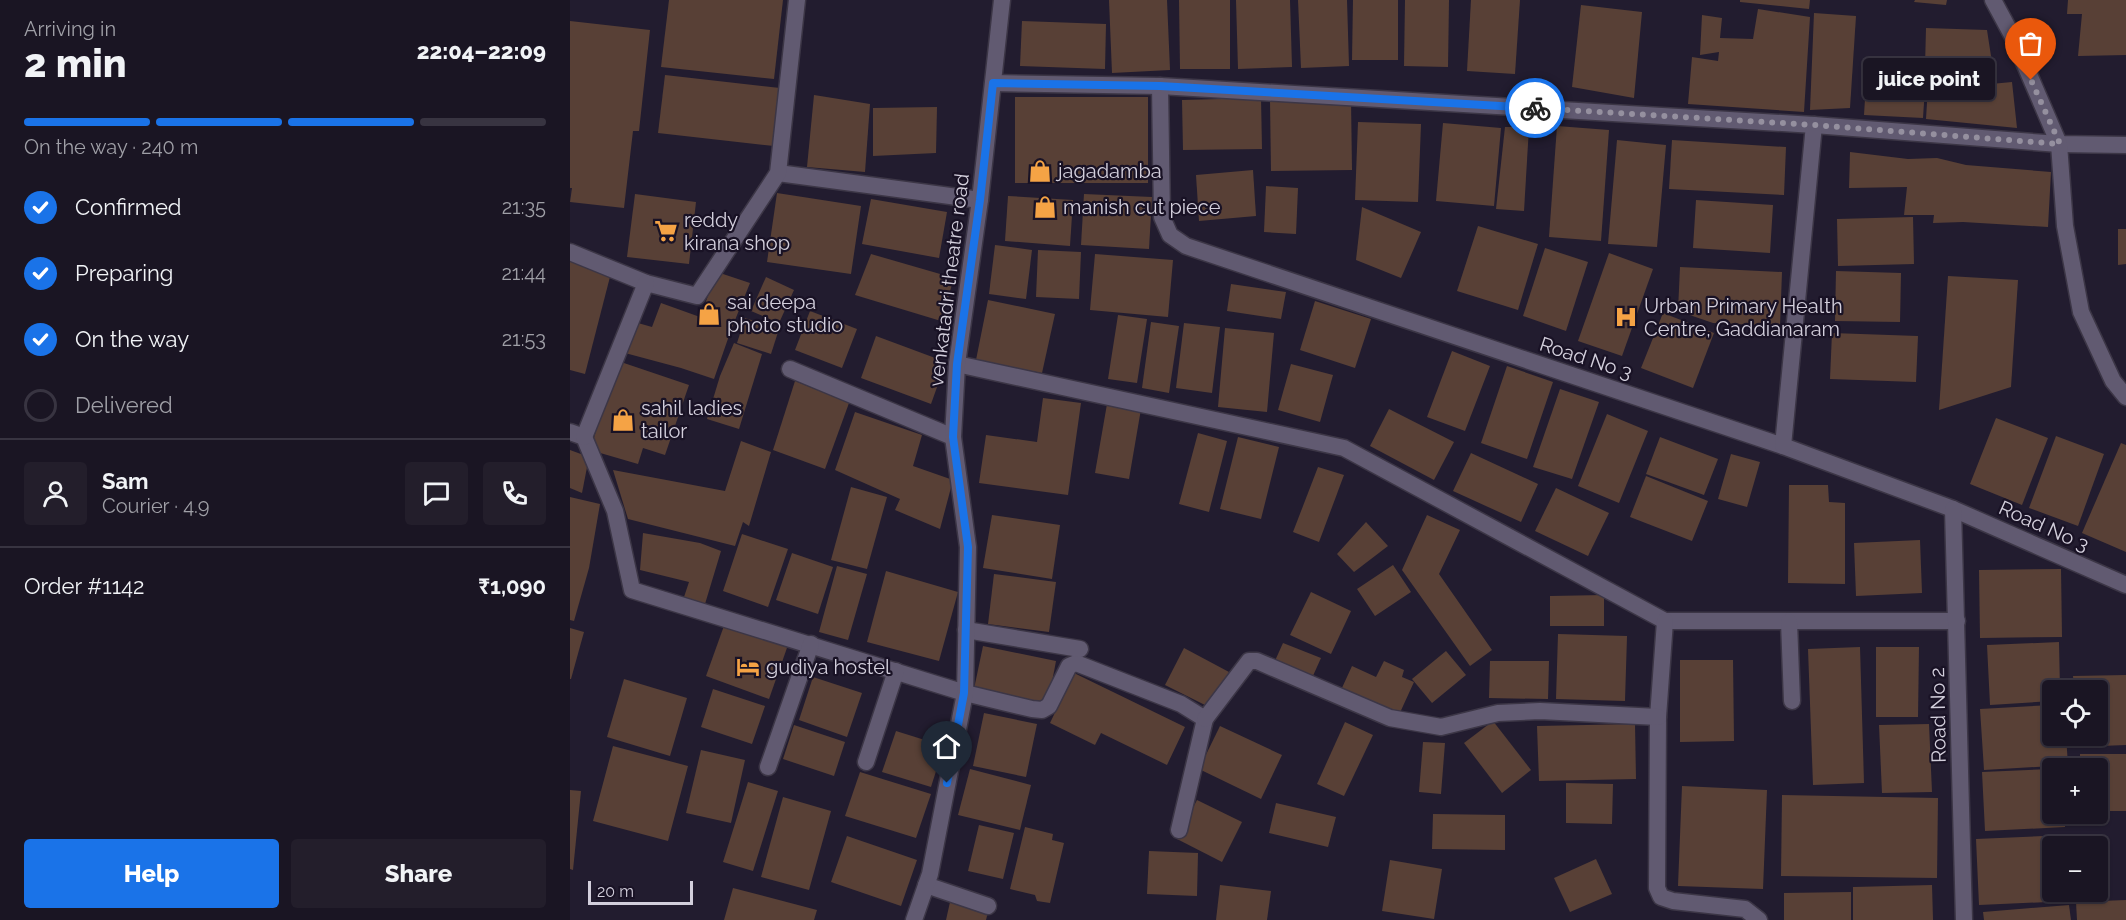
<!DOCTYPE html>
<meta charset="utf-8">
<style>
body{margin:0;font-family:Raleway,sans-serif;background:#231e2b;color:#f1f3f6;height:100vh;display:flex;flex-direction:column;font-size:22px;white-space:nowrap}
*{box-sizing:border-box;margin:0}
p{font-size:20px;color:#9f9fa6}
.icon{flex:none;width:33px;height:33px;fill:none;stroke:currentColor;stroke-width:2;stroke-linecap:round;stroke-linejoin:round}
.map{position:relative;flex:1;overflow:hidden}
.panel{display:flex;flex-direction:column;background:#1a1523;width:570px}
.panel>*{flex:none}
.controls{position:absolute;left:1472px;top:680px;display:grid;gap:12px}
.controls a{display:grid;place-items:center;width:66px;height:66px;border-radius:6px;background:#1a1523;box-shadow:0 2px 4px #0004,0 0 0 2px #383441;font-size:30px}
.scale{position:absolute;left:18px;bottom:15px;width:105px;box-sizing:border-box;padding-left:6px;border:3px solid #d3cfdc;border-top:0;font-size:16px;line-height:21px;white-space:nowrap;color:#d3cfdc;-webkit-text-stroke:4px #191225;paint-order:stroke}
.pin{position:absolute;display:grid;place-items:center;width:51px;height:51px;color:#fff;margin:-62px -26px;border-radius:50% 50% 50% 0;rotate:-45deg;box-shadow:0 0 6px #0007}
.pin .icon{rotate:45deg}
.courier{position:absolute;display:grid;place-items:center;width:60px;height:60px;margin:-30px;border:4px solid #1a73e8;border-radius:50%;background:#fff;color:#222;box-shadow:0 2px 8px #0007}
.bubble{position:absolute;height:42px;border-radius:6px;background:#1a1523;box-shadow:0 2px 4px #0004,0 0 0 2px #383441;font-size:20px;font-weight:800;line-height:42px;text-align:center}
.summary em{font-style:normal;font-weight:800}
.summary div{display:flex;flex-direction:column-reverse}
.summary{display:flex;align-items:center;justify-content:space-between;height:102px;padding:0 24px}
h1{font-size:39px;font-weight:800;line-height:45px}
.bar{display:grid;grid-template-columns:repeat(4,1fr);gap:9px 6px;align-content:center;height:72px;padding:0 24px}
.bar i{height:8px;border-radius:4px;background:#383441}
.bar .on{background:#1a73e8}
.bar p{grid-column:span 4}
.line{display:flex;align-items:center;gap:15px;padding:0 24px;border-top:2px solid #383441}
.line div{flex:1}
.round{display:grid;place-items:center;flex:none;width:63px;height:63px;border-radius:6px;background:#231e2b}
ol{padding:0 24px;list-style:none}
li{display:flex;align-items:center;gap:18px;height:66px}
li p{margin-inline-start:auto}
li .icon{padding:6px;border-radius:50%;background:#1a73e8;color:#fff;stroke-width:4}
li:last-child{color:#9f9fa6}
li i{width:33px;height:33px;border:3px solid #383441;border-radius:50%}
.cta{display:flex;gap:12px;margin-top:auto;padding:12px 24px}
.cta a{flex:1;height:69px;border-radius:6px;background:#1a73e8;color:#fff;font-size:24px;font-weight:800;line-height:69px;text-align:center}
.cta a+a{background:#231e2b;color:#f1f3f6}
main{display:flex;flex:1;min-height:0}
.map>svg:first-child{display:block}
</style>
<main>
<section class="panel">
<div class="summary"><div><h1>2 min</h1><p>Arriving in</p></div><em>22:04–22:09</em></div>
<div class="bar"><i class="on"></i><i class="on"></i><i class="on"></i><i></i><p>On the way · 240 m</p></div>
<ol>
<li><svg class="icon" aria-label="check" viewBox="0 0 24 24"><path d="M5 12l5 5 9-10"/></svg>Confirmed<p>21:35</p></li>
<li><svg class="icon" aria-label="check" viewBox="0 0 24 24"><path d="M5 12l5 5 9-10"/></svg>Preparing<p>21:44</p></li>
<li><svg class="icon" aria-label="check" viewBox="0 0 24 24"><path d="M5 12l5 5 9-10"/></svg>On the way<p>21:53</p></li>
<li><i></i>Delivered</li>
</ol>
<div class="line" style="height:108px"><a class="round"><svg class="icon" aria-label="person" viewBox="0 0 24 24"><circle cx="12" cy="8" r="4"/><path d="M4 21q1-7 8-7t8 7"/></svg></a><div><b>Sam</b><p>Courier · 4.9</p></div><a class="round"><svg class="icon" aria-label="chat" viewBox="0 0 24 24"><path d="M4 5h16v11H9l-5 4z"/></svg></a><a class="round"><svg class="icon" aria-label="phone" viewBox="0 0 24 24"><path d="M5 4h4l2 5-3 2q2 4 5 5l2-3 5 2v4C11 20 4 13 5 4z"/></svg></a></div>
<div class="line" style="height:78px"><div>Order #1142</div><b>₹1,090</b></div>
<div class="cta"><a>Help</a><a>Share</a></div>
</section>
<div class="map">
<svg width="1556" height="920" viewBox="0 0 1556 920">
<rect width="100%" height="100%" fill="#221c2f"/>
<g fill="#584036">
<polygon points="99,0 213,0 204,79 91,67"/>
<polygon points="539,0 597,0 600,70 542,73"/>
<polygon points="609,0 660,0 660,69 610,69"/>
<polygon points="666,0 720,0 722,67 668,69"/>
<polygon points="728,0 777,0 779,66 731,68"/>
<polygon points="783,0 828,0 828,60 782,60"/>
<polygon points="835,0 879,0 878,67 834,66"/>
<polygon points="901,0 950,0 945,74 897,71"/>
<polygon points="1170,0 1240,0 1239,9 1170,2"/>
<polygon points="1345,0 1377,0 1376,5 1344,2"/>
<polygon points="1498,0 1556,0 1556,55 1508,56 1512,14 1497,14"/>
<polygon points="1011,5 1072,12 1064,98 1002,87"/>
<polygon points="1188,9 1240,17 1234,112 1118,104 1122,57 1148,61 1149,52 1130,55 1132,15 1152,18 1150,38 1183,39"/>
<polygon points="1244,13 1286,16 1280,108 1240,110"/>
<polygon points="0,21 80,30 69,131 63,131 54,208 0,202 2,188 0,188"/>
<polygon points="452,21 536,24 535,69 450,66"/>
<polygon points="1356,28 1417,30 1423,69 1421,84 1442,82 1447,128 1356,119 1358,86 1397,90 1399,66 1355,67"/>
<polygon points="1297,68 1356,72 1353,118 1294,115"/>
<polygon points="95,75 210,88 204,146 88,133"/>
<polygon points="244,95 300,104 295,172 237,167"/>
<rect x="445" y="97" width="133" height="86"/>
<polygon points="691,98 692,149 613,150 612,100"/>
<polygon points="781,100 782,170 701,171 700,101"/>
<polygon points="367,107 366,153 303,156 303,108"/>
<polygon points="788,122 851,124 848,202 785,200"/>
<polygon points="873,123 931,128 924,206 866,201"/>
<polygon points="987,126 1039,130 1031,241 979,237"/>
<polygon points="935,127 959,127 954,211 926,209"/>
<polygon points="1047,140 1096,145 1087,247 1038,244"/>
<polygon points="1102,140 1216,147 1214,195 1099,189"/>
<polygon points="1280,152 1338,159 1367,158 1396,165 1481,172 1478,227 1393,222 1363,223 1364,215 1334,215 1337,187 1279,188"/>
<polygon points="683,170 686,216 629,221 626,175"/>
<polygon points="696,186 728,188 726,234 694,232"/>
<polygon points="207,193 291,206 281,274 197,262"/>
<polygon points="65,194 126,202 119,264 57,257"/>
<polygon points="514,194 582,197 579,249 511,245"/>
<polygon points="438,196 503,200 500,246 435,241"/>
<polygon points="301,199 377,212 369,258 292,244"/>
<polygon points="1126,200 1203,205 1200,253 1123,248"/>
<polygon points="792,207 851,232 831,278 786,260"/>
<polygon points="1343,217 1344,264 1268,266 1267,219"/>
<polygon points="908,226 968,244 948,310 887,291"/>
<polygon points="1548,229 1556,229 1556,264 1548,265"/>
<polygon points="425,245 462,250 456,299 419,294"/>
<polygon points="975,248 1018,262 996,331 953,316"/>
<polygon points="468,250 511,252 509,299 466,297"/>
<polygon points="1039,253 1083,269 1052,356 1008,341"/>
<polygon points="301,254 384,278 371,321 285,295"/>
<polygon points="525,254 603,260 598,317 520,310"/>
<polygon points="0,258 42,269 15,374 0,370"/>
<polygon points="1110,267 1212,272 1210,326 1143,323 1108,311"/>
<polygon points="1266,271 1331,273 1330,322 1265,321"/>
<polygon points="147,272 180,283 161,330 144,379 111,368 55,353 68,323 82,327 91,303 130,317"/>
<polygon points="1378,276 1448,280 1441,387 1369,410"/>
<polygon points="196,277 224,290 209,323 181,311"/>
<polygon points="661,284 716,292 711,319 657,311"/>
<polygon points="418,300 485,314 472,373 406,360"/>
<polygon points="745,301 801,319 785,368 730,350"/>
<polygon points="240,311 287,329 272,368 225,350"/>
<polygon points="1093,313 1144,333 1123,388 1071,368"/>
<polygon points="548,315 577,319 567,383 538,379"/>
<polygon points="175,318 209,329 201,354 167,343"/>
<polygon points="581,322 609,326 599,393 572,388"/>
<polygon points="614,323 650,327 642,393 606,388"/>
<polygon points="655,328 704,333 697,412 648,407"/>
<polygon points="1262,333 1348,336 1346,382 1260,379"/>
<polygon points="306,336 376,362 361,404 291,378"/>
<polygon points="164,343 192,354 169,429 137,419 150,376"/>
<polygon points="882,351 920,366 895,431 857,417"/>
<polygon points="48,361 119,385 95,455 73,448 68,464 20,450"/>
<polygon points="721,364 763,375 750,422 708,410"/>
<polygon points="937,366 983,382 957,459 911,443"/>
<polygon points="225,381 279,403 255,469 203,450"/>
<polygon points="990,389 1029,402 1002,479 963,467"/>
<polygon points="473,398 511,403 498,495 409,483 416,435 467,442"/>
<polygon points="537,404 571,409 559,479 525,473"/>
<polygon points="819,409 884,442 864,480 800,446"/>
<polygon points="285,412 352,435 343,466 383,480 370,529 325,510 330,499 265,470"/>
<polygon points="1037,414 1078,431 1049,503 1008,486"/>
<polygon points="1426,418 1478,438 1452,505 1400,484"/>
<polygon points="628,433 657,441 639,512 609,504"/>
<polygon points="1486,436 1534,454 1508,526 1459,508"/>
<polygon points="668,437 709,447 691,519 650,509"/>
<polygon points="1090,437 1148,459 1134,495 1076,474"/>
<polygon points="171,441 201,452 179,526 173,522 165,546 58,519 43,470 155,491"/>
<polygon points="1551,443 1556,445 1556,552 1512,533"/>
<polygon points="0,450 19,457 12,493 0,488"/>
<polygon points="901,453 968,484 951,522 883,491"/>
<polygon points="1161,454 1190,462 1177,507 1148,499"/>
<polygon points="748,467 774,475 749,542 723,532"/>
<polygon points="1076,476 1138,501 1122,541 1060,517"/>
<polygon points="1219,485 1258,485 1259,502 1275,503 1275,584 1218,583"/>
<polygon points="281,487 317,497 297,569 261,560"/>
<polygon points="986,488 1039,513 1018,556 965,531"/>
<polygon points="0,497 30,504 19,568 4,621 0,620"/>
<polygon points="422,515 490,525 482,579 413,568"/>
<polygon points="857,515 890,530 869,574 922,650 900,666 832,570"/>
<polygon points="796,522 818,546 784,572 767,554"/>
<polygon points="73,533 130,543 151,551 135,604 114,597 119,582 70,570"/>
<polygon points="172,534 218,549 198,607 153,591"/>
<polygon points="1350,540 1352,593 1286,596 1284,543"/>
<polygon points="222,553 263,567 248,614 206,600"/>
<polygon points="823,565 841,592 805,616 787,589"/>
<polygon points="267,566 297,574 278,640 249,632"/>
<polygon points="1491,569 1492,637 1410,638 1409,570"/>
<polygon points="316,571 388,592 369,661 297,642"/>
<polygon points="424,574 486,582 479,632 418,624"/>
<polygon points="741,592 781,611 761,654 720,635"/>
<polygon points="1034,595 1034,626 980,626 980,596"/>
<polygon points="155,623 218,645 199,699 136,676"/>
<polygon points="0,628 14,632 1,679 0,679"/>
<polygon points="988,634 1057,636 1055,701 986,699"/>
<polygon points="1489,642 1490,690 1482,690 1482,701 1420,705 1417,645"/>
<polygon points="713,643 751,658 742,678 704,663"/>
<polygon points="413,646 486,661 478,703 404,689"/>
<polygon points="1290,647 1294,783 1243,785 1238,649"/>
<polygon points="1306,647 1349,647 1348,717 1306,717"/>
<polygon points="614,648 659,672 641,708 595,685"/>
<polygon points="876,651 896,675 862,703 842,679"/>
<polygon points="1110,660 1163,660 1164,741 1110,742"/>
<polygon points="814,661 834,670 832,677 844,682 828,717 771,690 782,666 806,677"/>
<polygon points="920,661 979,661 978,699 919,698"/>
<polygon points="504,673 615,727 597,765 531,733 525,745 480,723"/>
<polygon points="1556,675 1556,745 1505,747 1505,735 1527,735 1527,690 1504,690 1503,676"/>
<polygon points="243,677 292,693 277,737 229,720"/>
<polygon points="54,679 117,698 100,756 37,737"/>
<polygon points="143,689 195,706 182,744 131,727"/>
<polygon points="1482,705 1482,735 1496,735 1498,765 1414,770 1410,709"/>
<polygon points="414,713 467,724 456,777 403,766"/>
<polygon points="923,721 961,770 932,793 894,743"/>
<polygon points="775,722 803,735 774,796 747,784"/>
<polygon points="1065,724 1066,779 969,781 967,726"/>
<polygon points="1359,724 1362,792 1312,793 1309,725"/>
<polygon points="224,725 275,742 264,776 213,759"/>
<polygon points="650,726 712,755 691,799 629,769"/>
<polygon points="326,731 374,746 361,787 312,772"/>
<polygon points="853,742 875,743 871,794 849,792"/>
<polygon points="43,746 118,766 98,841 23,821"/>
<polygon points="131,750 175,760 161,823 116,813"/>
<polygon points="1510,754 1556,754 1556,811 1527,811 1527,768 1510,768"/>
<polygon points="400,769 461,785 450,830 388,815"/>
<polygon points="1482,769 1482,813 1495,813 1495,827 1415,831 1412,772"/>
<polygon points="290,772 361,794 346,838 275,816"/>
<polygon points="178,782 208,791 183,871 153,862"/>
<polygon points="996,783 1043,784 1042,824 996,823"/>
<polygon points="1112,786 1197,790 1193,889 1108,886"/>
<polygon points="0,790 11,791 3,870 0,869"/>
<polygon points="1212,795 1368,798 1367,878 1211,876"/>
<polygon points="213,797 261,811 239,890 191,877"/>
<polygon points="627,800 672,822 652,862 607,839"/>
<polygon points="706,803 766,817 758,847 699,833"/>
<polygon points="863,814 935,815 935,850 862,849"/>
<polygon points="409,825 444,833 433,879 398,871"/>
<polygon points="455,827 483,834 482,840 494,843 480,903 467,901 465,895 440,889"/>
<polygon points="1498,835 1499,846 1482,846 1482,891 1500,891 1500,901 1409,905 1406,839"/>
<polygon points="277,836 347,860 331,906 261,882"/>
<polygon points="579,851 628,853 627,896 577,894"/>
<polygon points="1026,859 1042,894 1000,912 984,878"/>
<polygon points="820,860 872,869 864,919 812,911"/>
<polygon points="650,885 701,891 697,920 646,920"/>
<polygon points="1362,885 1363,920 1283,920 1283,887"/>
<polygon points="163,888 247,910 244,920 154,920"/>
<polygon points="1281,892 1281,920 1214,920 1214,893"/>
<polygon points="1556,900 1556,920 1507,920 1506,902"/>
<polygon points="380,902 418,912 416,920 376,920"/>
<polygon points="1499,905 1501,920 1414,920 1413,912"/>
</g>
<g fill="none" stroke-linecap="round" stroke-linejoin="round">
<g stroke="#3c3646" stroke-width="19">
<g id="minor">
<polyline points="423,83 590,86 1244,125 1489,144 1556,145"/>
<polyline points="590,86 592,217 600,235 616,246 1213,446 1383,509 1556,585"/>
<polyline points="208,173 410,200"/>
<polyline points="0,252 76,283 127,296 208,173 227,0"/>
<polyline points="387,364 774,448 1095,621 1387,621"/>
<polyline points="220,369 383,437"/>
<polyline points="0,432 14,437 45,511 62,590 395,693 462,709 472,710 479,706 499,666 506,663 611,704 635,719 609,830"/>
<polyline points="14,437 76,283"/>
<polyline points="1213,446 1244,125"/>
<polyline points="1383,509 1394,920"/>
<polyline points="1095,621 1088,717 1087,888 1091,897 1103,901 1175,909 1189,920"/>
<polyline points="1219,622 1222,701"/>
<polyline points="396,630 510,649"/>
<polyline points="635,719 679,661 687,661 820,718 871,727 928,713 970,711 1088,717"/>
<polyline points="296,762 326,671"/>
<polyline points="198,767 241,644"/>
<polyline points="356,885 418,906"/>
<polyline points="344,920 360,874 395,693 398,547 383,437 387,364 410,200 432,0"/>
</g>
</g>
<g stroke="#3c3646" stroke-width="19">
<polyline id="tertiary" points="1423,0 1443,37 1489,144 1495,226 1511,312 1543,381 1556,397"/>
</g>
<use href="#minor" stroke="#615a71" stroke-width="16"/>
<use href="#tertiary" stroke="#615a71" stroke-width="16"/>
</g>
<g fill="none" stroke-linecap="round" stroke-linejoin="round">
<polyline stroke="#95909f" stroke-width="6" stroke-dasharray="0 10.8" points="965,108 1244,125 1490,144 1461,80"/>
<polyline stroke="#1a73e8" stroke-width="8" points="377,783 394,693 398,547 383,437 387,364 410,200 423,83 590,86 965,108"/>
</g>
<defs>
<g id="shop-bare" transform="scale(1.8)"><path d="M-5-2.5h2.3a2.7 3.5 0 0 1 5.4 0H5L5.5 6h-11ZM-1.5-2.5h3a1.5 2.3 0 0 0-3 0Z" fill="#f5a345" stroke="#191225" stroke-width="2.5" paint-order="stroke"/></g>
<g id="supermarket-bare" transform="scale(1.8)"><path d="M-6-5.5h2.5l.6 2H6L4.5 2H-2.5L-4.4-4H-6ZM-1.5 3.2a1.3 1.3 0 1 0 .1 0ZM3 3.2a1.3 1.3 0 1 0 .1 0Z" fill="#f5a345" stroke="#191225" stroke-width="2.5" paint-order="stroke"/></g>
<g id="hospital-bare" transform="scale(1.8)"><path d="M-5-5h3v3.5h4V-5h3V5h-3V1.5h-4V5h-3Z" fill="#f5a345" stroke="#191225" stroke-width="2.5" paint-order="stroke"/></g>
<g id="hotel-bare" transform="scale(1.8)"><path d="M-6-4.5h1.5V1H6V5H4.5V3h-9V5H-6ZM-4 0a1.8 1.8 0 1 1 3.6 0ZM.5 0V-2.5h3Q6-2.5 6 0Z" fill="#f5a345" stroke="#191225" stroke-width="2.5" paint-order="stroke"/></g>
</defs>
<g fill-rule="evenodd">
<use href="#shop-bare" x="470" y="171"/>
<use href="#shop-bare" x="475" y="207"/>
<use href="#supermarket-bare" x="96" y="231"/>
<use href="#shop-bare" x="139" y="314"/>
<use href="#hospital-bare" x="1056" y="317"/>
<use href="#shop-bare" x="53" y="420"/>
<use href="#hotel-bare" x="178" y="667"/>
</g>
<g text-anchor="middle" stroke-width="4.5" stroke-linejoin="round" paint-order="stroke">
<g font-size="20" fill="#d3cfdc" stroke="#191225" text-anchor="start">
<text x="488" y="178">jagadamba</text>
<text x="493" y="214">manish cut piece</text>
<text x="114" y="227">reddy<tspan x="114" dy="23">kirana shop</tspan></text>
<text x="157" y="309">sai deepa<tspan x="157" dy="23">photo studio</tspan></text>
<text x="1074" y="313">Urban Primary Health<tspan x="1074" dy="23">Centre, Gaddianaram</tspan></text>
<text x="71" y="415">sahil ladies<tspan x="71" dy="23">tailor</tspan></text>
<text x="196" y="674">gudiya hostel</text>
</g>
<g font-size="20" fill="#d3cfdc" stroke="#191225">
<text transform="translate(379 280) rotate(-83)" y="7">venkatadri theatre road</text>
<text transform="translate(1016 358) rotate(18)" y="7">Road No 3</text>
<text transform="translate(1474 526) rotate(24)" y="7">Road No 3</text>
<text transform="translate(1368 715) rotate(-91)" y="7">Road No 2</text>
</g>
</g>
</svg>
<div class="controls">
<a><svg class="icon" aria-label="locate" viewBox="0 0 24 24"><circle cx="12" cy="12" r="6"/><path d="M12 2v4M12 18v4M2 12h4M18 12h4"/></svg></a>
<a>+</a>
<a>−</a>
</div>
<div class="scale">20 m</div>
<div class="pin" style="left:1461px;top:80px;background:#ea580c"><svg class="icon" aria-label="bag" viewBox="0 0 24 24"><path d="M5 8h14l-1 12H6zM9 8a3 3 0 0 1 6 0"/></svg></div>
<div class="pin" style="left:377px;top:783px;background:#1f2937"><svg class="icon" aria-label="home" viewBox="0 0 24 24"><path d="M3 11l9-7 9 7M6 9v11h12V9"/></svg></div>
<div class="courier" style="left:965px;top:108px"><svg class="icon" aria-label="bike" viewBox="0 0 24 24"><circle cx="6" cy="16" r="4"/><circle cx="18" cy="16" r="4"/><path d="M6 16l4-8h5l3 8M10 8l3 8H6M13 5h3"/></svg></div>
<div class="bubble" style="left:1293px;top:58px;width:132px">juice point</div>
</div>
</main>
